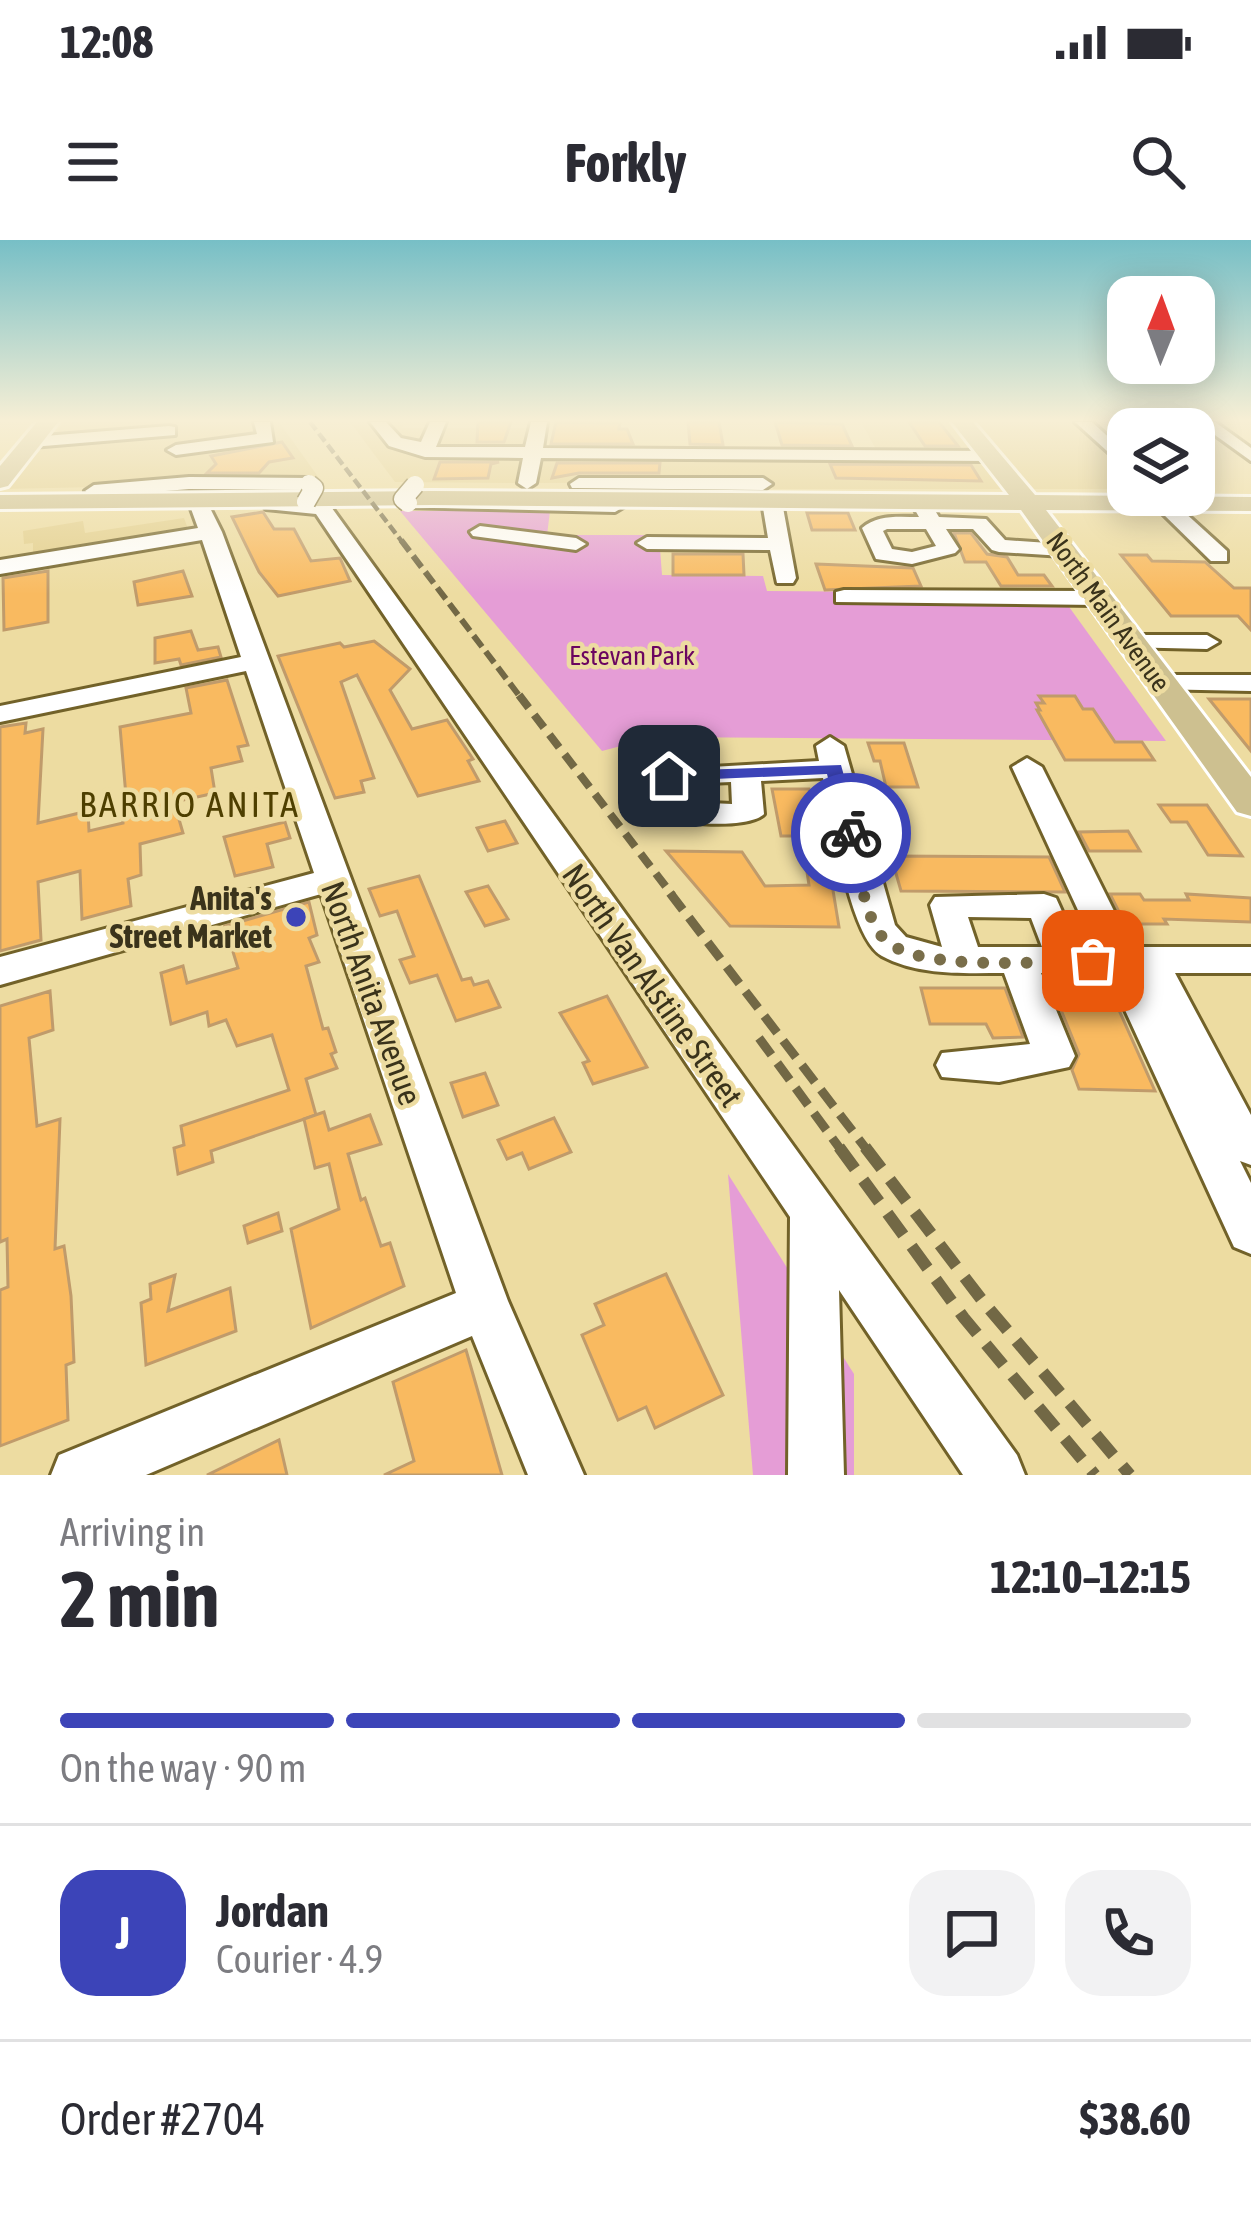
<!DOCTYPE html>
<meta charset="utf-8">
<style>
body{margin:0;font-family:"Asap Condensed",sans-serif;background:#f2f2f3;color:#2b2b33;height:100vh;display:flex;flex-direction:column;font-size:45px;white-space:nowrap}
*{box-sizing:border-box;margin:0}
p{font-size:39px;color:#7c7c81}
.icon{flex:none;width:66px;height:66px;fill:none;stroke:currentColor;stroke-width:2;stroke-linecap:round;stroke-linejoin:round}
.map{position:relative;height:1235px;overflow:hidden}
.details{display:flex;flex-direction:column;background:#fff;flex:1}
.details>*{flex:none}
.needle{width:78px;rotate:1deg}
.tools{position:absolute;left:1107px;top:36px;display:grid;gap:24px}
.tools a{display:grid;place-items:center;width:108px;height:108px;border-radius:24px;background:#fff;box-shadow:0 6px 30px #0003;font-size:60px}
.pin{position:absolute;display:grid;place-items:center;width:102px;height:102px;color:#fff;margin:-51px;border-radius:24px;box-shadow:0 6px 18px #0006}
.courier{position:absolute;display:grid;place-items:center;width:120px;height:120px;margin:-60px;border:9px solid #3c44b8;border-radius:50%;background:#fff;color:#222;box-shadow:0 3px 15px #0007}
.head em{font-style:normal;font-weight:700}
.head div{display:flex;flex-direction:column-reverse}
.head{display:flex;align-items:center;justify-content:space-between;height:204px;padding:0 60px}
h1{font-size:78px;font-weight:700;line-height:90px}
.bar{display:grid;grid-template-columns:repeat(4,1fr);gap:18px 12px;align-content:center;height:144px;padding:0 60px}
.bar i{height:15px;border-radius:9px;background:#e1e1e2}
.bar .selected{background:#3c44b8}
.bar p{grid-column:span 4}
.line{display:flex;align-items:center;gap:30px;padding:0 60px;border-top:3px solid #e1e1e2}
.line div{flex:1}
.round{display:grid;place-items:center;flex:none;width:126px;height:126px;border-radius:36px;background:#f2f2f3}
.status{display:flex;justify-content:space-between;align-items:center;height:84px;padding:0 60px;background:#fff;direction:ltr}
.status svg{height:33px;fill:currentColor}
header{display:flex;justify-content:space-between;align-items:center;height:156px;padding:0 60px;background:#fff;font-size:54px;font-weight:700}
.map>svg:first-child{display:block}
</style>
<div class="status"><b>12:08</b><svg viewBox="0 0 49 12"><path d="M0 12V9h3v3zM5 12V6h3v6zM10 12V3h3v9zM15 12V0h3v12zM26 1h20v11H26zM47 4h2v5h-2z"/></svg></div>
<header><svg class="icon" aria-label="menu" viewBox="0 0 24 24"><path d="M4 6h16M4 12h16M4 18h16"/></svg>Forkly<svg class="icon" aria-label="search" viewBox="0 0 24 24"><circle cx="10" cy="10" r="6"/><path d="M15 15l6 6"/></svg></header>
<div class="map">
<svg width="1251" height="1235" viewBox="0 0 1251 1235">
<rect width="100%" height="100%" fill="#eddca1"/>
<g fill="#e3cf8c">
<polygon points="63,182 279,182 319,238 137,240 98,247 1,249 54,197"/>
<polygon points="350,182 404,182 402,188 532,188 520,243 395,242"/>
<polygon points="861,182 1083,182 1128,223 1128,249 773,249 769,242 531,243 536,215 878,213"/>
<polygon points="184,278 188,289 33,313 33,303 24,304 23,291 83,281 85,293"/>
</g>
<g fill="#e59dd6">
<polygon points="400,271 550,271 547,295 659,295 662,335 763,336 767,351 1059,353 1166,501 655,497 602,511"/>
<polygon points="728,934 854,1134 854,1235 753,1235"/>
</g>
<g fill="#f9ba60" stroke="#c09b6b" stroke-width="3">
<polygon points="478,182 511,182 504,202 477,202"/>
<polygon points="556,182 620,183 619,189 627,189 633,204 551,204"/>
<polygon points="688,182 719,182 723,205 690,204"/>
<polygon points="775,182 842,184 852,206 782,205"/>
<polygon points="909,182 939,182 958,206 925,206"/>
<polygon points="282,202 293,218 269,222 259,233 207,233 216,224 211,216"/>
<polygon points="440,222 499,222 491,224 488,238 434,239"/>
<polygon points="557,223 660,223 659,233 579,233 552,238"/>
<polygon points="830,224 971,225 981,241 836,238"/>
<polygon points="263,272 274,289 294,289 311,321 340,318 350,341 278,356 259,332 232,277"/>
<polygon points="807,273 848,273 855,290 812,290"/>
<polygon points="954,293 971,293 987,314 1007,317 1018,335 1044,335 1052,346 1001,346 986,322 965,322"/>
<polygon points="673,314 743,314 744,335 673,335"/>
<polygon points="1121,315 1147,315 1152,321 1205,322 1234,348 1251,348 1251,390 1238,376 1171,376"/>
<polygon points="816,324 913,328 921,346 825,350"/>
<polygon points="48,331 48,382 4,390 3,338"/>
<polygon points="183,331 192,356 138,365 134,342"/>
<polygon points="191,391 198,410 218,407 221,417 181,425 179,419 155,423 155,398"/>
<polygon points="374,401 410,429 390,450 412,489 447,480 473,519 468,521 479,541 418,556 357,435 341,442 374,538 361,541 364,552 335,558 278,416 340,403 344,407"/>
<polygon points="227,440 248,505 238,507 242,521 211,528 215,553 174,562 183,593 140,604 141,635 128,639 131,666 82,679 80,631 38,642 41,700 0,711 0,487 26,483 25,493 43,489 38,583 88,571 89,591 123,583 122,557 126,556 120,487 191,473 186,448"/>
<polygon points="1039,456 1075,456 1083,469 1093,469 1115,502 1142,502 1154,520 1065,520 1037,470 1040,470 1036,463 1044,463"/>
<polygon points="1209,459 1251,459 1251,511"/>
<polygon points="868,503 904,503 918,547 886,547 880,521 874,521"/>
<polygon points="772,549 809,549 820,596 781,596"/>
<polygon points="1159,565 1207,565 1242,616 1208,615 1187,582 1171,582"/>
<polygon points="505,581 517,603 488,611 477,588"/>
<polygon points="285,582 290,598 267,604 273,627 235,636 224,597"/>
<polygon points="1128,591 1140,611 1089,611 1079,592"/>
<polygon points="666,611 742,612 765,646 809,645 807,632 830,632 839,687 730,686"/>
<polygon points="891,616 1049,617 1065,652 901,651"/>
<polygon points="419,636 462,740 471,738 474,745 488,741 500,767 456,781 437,735 410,743 400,720 414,716 397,671 380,676 369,649"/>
<polygon points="488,646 508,679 485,686 466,652"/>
<polygon points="1110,654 1140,654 1144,660 1189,660 1186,654 1251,658 1251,682 1164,679 1167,684 1125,684"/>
<polygon points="309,662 317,695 309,698 319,722 306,726 323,789 328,788 336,812 331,814 337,828 306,839 316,875 211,911 213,922 178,934 174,908 184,905 181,886 289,850 272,795 237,806 226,780 209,786 207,772 171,784 161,733 183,726 187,743 238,728 225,686"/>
<polygon points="921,748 1005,748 1023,797 993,798 986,784 930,784"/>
<polygon points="1052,748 1110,750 1155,851 1079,849 1072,830 1079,814"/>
<polygon points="50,751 53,790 29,798 37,886 60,879 55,1009 64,1006 71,1056 74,1122 66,1125 68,1180 0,1206 0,1050 8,1047 7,999 0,1002 0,766"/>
<polygon points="607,756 647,827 593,844 583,823 589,821 560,773"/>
<polygon points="485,833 498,865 463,877 451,843"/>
<polygon points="324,872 329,890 370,875 381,904 348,914 361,960 365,958 381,1006 390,1003 404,1046 311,1088 291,989 339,969 329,924 315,928 304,879"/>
<polygon points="554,878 571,912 529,929 522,913 507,919 498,900"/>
<polygon points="278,973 282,991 248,1003 244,986"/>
<polygon points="666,1034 723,1155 655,1188 646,1167 618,1180 582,1095 604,1085 595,1064"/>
<polygon points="175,1035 168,1071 230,1048 236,1091 146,1125 141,1063 151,1059 150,1044"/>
<polygon points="466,1110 502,1235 384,1235 414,1221 393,1142"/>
<polygon points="279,1200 287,1235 207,1235"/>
</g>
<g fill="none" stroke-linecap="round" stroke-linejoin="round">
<g stroke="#726229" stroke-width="6">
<g id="minor">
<polygon points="254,182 270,182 273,202 176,215 167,210 176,205 257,194"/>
<polygon points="370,182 386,182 401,198 421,202 430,182 446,182 436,207 525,207 531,182 547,182 543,208 990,211 999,216 990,221 541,218 536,243 527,249 518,243 523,218 425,217 389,206"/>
<polygon points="1075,182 1092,182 1128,215 1128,230"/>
<polygon points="1197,182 1215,182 1251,208 1251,221"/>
<polygon points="169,186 175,187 175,195 32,207 23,202 32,197"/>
<polygon points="189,237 309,238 318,244 309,250 189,249 94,257 85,251 94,245"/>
<polygon points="579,238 763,238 772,244 763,250 572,248 570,244"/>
<polygon points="772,256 782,262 796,338 793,343 777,343 770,310 647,309 637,303 647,297 768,298 762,262"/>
<polygon points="408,257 615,260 625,266 615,272 401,267 401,259"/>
<path d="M 921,257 L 928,259 L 939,277 L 986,279 L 1005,300 L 1063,304 L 1074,310 L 1063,316 L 999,312 L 992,310 L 973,289 L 946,289 L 959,309 L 955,313 L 912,324 L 876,319 L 862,288 C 878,274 899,277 919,277 L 911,263 ZM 887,289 L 926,289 L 936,306 L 912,312 L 892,309 L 883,291 Z"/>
<polygon points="273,259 329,264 1017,1215 1025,1235 963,1235 839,1050 844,1235 788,1235 790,977 316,274 266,269 263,265"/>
<polygon points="200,260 207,262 222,292 508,1061 584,1235 528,1235 472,1096 146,1235 51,1235 59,1215 456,1053 321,654 0,745 0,717 314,633 246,431 0,482 0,466 241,417 202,300 0,334 0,320 198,288 190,266"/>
<polygon points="1157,260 1171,260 1227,311 1227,321 1211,321 1157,268"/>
<polygon points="480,286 576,298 586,304 576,310 473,296 470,292"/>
<polygon points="844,350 1097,351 1109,358 1097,365 836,362 836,352"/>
<polygon points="1130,395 1207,395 1219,402 1207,409 1121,407 1118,402"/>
<polygon points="1160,435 1251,435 1251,451 1151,449 1147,443 1151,437"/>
<path d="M 830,497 L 844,506 L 895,685 L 906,697 L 942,707 L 930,665 L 935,657 L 1044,654 L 1056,658 L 1078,707 L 1095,707 L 1012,527 L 1027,518 L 1042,527 L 1132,707 L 1251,707 L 1251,733 L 1175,733 L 1251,875 L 1251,925 L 1240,921 L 1251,943 L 1251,1014 L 1234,1007 L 1108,733 L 1041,733 L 1075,816 L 1069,827 L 999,842 L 942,837 L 936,825 L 942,813 L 1030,804 L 1004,733 C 964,733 919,736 882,716 C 849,698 833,577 823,538 L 761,541 L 764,574 C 750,589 672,586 658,571 L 654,536 L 658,530 L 819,521 L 816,506 ZM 731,542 L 732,564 L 688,562 L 685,544 ZM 968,677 L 1031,678 L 1042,707 L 978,707 Z"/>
</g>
</g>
<g stroke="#fff" stroke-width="6">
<g id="major">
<polygon points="37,182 58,182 8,246 0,248 0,226"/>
<polygon points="952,182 973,182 1035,255 1251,257 1251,271 1046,270 1251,537 1251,576 1237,572 1021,270 432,265 0,269 0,255 432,251 1009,255"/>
</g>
</g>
<use href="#minor" fill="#fff" fill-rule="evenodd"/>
<use href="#major" fill="#cdc090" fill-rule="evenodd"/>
<polyline stroke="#726845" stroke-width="4.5" stroke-dasharray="10 4.5" stroke-linecap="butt" points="310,182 403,303"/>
<polyline stroke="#726845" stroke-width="6" stroke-dasharray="14 6" stroke-linecap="butt" points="401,300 521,458"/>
<polyline stroke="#726845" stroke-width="8" stroke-dasharray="16 9" stroke-linecap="butt" points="519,455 673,656"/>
<g stroke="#726845" stroke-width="9" stroke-dasharray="21 10" stroke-linecap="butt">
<polyline points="670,653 867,910"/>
<polyline points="759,798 841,910"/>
</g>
<g stroke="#726845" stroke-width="12" stroke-dasharray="27 14" stroke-linecap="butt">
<polyline points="839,907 964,1078 1095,1235"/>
<polyline points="865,907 985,1064 1130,1235"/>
</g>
<g stroke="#726229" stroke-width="21" stroke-linecap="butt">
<g id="minor-bridge">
<polyline points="306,262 314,248 309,244"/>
<polyline points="408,263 403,259 415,245"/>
</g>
</g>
<use href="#minor-bridge" stroke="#fff" stroke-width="18"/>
</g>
<linearGradient id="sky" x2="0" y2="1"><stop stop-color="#77bfc6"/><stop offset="0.51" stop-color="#f7efd5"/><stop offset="1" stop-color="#f7efd5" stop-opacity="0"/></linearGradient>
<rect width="1251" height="354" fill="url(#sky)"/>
<polygon fill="#3c44b8" points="841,525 860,593 851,599 842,593 827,534 669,541 660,536 669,531"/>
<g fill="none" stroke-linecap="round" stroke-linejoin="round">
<path stroke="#796e4a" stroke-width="12" stroke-dasharray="0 21.6" d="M 851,593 C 859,624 862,674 884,699 C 916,733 1047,721 1093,721"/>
</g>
<circle fill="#3c44b8" stroke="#eddca1" stroke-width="4.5" cx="296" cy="677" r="12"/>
<g text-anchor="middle" stroke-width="9" stroke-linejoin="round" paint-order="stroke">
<g font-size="27" fill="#3a331b" stroke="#eddca1">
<text transform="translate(1108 372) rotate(54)" y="9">North Main Avenue</text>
</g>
<g font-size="27" fill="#6b0560" stroke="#eddca1">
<text x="632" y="425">Estevan Park</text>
</g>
<g font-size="33" font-weight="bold" fill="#3a331b" stroke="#eddca1" text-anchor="end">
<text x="272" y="670">Anita's<tspan x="272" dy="38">Street Market</tspan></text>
</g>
<g font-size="33" fill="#3a331b" stroke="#eddca1">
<text transform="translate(653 745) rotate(55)" y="12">North Van Alstine Street</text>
<text transform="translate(372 753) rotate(70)" y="12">North Anita Avenue</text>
</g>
<g font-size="36" letter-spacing="3" fill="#4e3f00" stroke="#eddca1">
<text x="190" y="577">BARRIO ANITA</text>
</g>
</g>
</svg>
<div class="tools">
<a><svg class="needle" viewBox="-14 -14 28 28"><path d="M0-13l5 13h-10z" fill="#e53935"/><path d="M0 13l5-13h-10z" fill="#7c7c81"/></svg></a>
<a><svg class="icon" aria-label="layers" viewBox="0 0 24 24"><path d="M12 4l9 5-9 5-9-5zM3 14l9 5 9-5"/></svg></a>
</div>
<div class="pin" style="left:1093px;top:721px;background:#ea580c"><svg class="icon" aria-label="bag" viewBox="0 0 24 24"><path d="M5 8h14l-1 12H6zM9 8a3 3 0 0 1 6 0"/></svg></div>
<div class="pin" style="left:669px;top:536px;background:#1f2937"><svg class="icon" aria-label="home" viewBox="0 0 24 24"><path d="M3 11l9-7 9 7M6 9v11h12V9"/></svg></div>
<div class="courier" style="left:851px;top:593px"><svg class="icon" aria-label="bike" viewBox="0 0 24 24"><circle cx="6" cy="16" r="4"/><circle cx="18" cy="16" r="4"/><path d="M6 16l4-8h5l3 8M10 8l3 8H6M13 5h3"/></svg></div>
</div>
<section class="details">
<div class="head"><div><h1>2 min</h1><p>Arriving in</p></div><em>12:10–12:15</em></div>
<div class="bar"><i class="selected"></i><i class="selected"></i><i class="selected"></i><i></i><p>On the way · 90 m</p></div>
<div class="line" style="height:216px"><b class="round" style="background:#3c44b8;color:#fff">J</b><div><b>Jordan</b><p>Courier · 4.9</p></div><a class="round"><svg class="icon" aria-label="chat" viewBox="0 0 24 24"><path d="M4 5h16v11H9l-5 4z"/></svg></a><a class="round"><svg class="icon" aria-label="phone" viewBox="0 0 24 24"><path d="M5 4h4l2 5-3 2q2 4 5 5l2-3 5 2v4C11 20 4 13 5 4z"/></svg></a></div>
<div class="line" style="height:156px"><div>Order #2704</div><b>$38.60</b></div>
</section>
